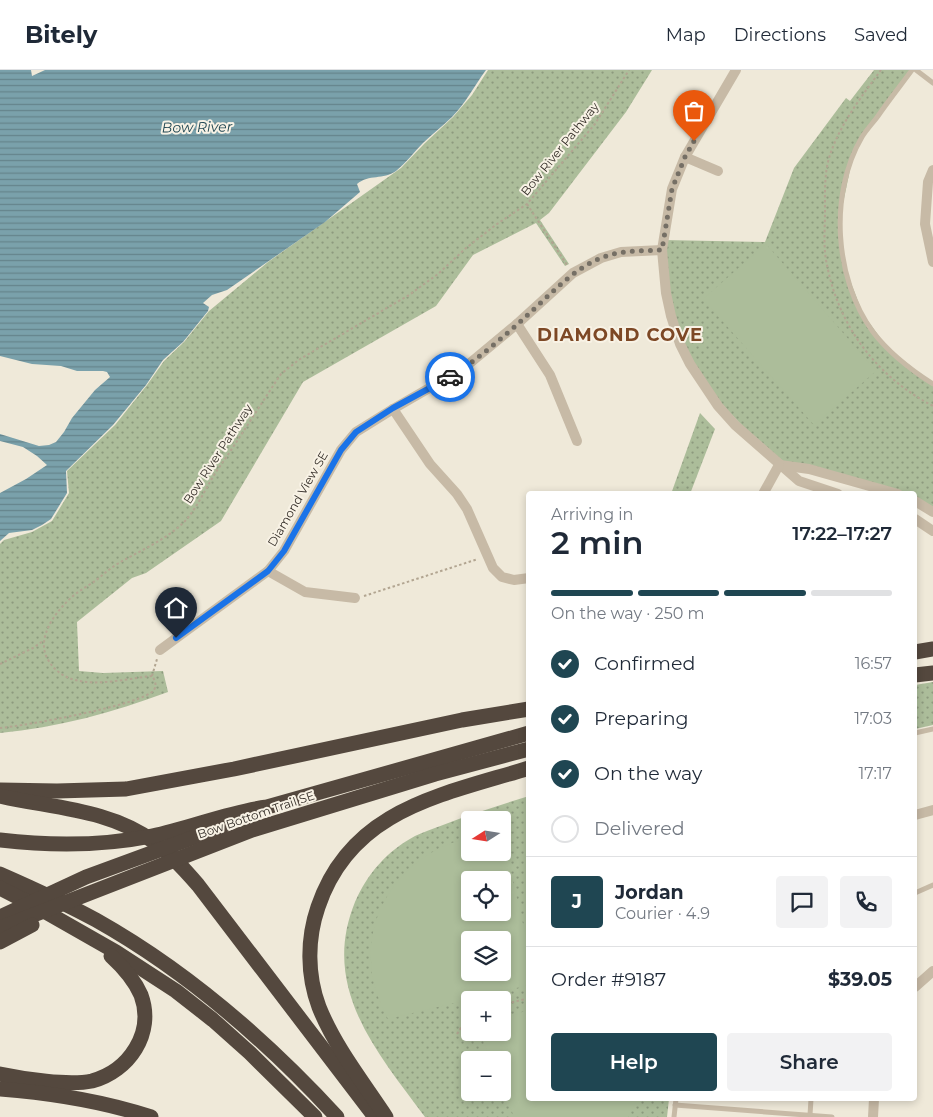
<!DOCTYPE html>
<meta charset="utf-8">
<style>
body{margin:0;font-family:Montserrat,sans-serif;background:#f2f2f3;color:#1f2937;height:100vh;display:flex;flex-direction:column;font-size:19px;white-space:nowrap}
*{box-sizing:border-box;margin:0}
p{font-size:16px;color:#747a83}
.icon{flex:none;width:28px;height:28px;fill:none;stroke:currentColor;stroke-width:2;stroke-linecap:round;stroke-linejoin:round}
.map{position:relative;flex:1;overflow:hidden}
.panel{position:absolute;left:526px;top:421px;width:391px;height:610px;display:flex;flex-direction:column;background:#fff;border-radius:5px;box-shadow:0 2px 8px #0003}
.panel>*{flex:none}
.needle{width:32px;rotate:258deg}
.controls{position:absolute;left:461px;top:741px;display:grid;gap:10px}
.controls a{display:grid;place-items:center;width:50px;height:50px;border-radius:5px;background:#fff;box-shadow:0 2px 8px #0003;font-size:25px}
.pin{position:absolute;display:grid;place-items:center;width:42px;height:42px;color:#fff;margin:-51px -21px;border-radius:50% 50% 50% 0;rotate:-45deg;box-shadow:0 0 5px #0007}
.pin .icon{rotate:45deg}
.courier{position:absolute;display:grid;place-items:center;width:50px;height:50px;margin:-25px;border:4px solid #1a73e8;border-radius:50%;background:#fff;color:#222;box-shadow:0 1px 6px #0007}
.summary em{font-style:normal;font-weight:600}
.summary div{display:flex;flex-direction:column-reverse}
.summary{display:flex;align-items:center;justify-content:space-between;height:85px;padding:0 25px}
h1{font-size:32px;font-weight:600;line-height:38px}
.bar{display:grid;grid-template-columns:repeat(4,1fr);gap:8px 5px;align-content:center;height:60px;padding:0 25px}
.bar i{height:6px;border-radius:4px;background:#e0e1e3}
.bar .on{background:#1f4652}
.bar p{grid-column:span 4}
.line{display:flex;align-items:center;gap:12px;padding:0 25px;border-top:1px solid #e0e1e3}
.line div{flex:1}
.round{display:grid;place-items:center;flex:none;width:52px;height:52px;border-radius:5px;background:#f2f2f3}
ol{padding:0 25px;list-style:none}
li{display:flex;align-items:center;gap:15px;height:55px}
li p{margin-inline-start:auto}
li .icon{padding:5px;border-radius:50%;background:#1f4652;color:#fff;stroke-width:4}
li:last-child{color:#747a83}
li i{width:28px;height:28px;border:2px solid #e0e1e3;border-radius:50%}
.cta{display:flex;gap:10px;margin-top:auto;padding:10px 25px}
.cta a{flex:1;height:58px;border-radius:5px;background:#1f4652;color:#fff;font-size:20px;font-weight:600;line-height:58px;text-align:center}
.cta a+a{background:#f2f2f3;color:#1f2937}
header{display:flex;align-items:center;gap:30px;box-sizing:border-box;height:70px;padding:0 25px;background:#fff;border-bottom:1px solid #e0e1e3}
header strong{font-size:24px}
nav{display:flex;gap:28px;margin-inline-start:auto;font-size:18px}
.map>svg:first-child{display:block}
</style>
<header>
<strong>Bitely</strong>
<nav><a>Map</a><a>Directions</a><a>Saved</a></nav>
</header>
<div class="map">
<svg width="933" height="1047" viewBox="0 0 933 1047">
<defs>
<pattern id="park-dots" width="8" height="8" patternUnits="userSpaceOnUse" patternTransform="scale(1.25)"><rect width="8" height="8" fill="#acbd9a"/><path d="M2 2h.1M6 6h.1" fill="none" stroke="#8d9a7e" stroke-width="1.8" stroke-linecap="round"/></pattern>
<pattern id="water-rules" width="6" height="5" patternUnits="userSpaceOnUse" patternTransform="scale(1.25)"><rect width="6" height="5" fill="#7aa1ab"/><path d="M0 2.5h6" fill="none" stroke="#65848b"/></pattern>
</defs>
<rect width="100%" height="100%" fill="#efe9d9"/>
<g fill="url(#park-dots)" fill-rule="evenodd">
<path d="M 488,0 L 652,0 L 626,42 L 549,143 L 540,150 L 569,194 L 565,196 L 536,153 L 473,185 L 436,236 L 303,312 L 221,451 L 146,503 L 132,508 L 77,552 L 79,601 L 103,603 L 163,601 L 168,622 C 114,642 57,658 0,663 L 0,474 L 4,470 L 32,462 L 52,451 L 69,423 L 67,401 L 115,355 L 147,315 L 164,291 L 184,272 L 209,241 L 268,192 L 401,98 L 425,73 L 453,47 L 472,25 Z"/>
<polygon points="874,0 912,0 862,67 851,95 840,148 846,200 863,244 887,277 933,314 933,442 915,431 915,424 898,424 779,395 702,313 671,246 663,170 765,172 794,98 846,28 850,31"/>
<polygon points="700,343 715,359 690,424 671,424"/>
<polygon points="933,612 933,655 915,659 915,615"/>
<path d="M 529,726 L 529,1029 L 669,1029 L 667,1047 L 425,1047 C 377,982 320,918 355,832 C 367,804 387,781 415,766 C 423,762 433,759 443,755 C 471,744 500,735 529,726 ZM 470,750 L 502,750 L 502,782 L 470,782 ZM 470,810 L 502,810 L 502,842 L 470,842 ZM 470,870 L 502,870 L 502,902 L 470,902 ZM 470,930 L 502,930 L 502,962 L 470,962 ZM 470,990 L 502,990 L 502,1022 L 470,1022 Z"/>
</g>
<g fill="#acbd9a" fill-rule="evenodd">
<polygon points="766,174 876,301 814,355 703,229"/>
<path d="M 470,768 L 470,782 L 502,782 L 503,770 L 529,879 L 529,915 L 388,949 C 379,931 371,912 371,891 C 368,831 413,779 470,768 ZM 470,810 L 502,810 L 502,842 L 470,842 ZM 470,870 L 502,870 L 502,902 L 470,902 Z"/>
<polygon points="529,939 529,1029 637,1029 628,1047 514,1047 503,1019 502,990 491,990 481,966 482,963 502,962 503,950"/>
</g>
<path fill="url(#water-rules)" d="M 0,0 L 31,0 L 32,6 L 45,0 L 486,0 C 474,16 466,33 452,47 C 443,56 432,64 423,73 C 414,82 406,93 396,101 C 383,110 369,104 357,114 L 360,122 L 325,152 L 227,220 L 212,225 L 203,233 L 209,237 L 208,241 L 183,272 L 163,290 L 146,315 L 113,355 L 66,401 L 67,423 L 51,449 L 42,455 L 32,460 L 9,463 L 0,471 L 0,423 L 26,409 L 47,395 L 37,386 L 23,377 L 0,371 L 0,364 L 39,376 L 49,375 L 56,372 L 64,362 L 72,348 L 95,320 L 110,307 L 107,302 L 103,301 L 77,301 L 61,296 L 32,294 L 0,286 Z"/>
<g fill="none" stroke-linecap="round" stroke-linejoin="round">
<g stroke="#b2a591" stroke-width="2" stroke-dasharray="2.5 2.5" stroke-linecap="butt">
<path d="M 881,0 C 862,26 840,54 830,85 C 824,102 825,124 825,142 C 825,159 823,178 827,195 C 839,257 877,307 933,336"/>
<polyline points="527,134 567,195"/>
<polyline points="364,526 478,489"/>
<polyline points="0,594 33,578 43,571"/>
<path d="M 152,606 C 120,609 67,626 47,588 C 36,566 57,540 73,526 C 80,520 88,516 95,511 C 103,505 110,498 119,493 C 141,480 168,469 186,450 C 199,435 207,415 218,399 C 240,368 260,335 281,304 L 300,289 L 409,225 L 438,204 L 466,178 L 497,154 L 527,134 L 595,54 L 629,0"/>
<polyline points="152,606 157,589"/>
<path d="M 0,658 C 23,656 143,635 154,620 C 157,615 155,610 152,606"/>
<polyline points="490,925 492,930"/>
<polyline points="502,935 529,928"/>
<polyline points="457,964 465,951 470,949"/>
</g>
<g stroke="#c7baa6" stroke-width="5">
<path d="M 912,0 C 901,15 889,30 878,46 C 873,53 867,59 862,67 C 829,123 834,209 873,262 C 889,283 911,300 933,314"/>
<polyline points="916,0 933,13"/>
<polyline points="915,663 933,659"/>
<polyline points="915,823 933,815"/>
<polyline points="675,1035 832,1047"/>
<polyline points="810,1045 811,1029"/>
<polyline points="674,1047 676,1029"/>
</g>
<g stroke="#c7baa6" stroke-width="10">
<polyline points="736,0 685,87 672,119 662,180 666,223 671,246 680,274 690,294 718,336 735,355 799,411 838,424"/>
<polyline points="685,87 718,101"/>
<polyline points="933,100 928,112 925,154 933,192"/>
<polyline points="517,254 550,305 577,371"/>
<polyline points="393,339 430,394 457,424 467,439 493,498 502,507 514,510 529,508"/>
<polyline points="780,395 809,399 898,424"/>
<polyline points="763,424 779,395"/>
<polyline points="915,431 933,442"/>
<polyline points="915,449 933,461"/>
<polyline points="268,501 305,522 355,528"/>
<polyline points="160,580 268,501 284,481 341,380 356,362 393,339 464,298 517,254 573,203 601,188 621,182 662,180"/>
<polyline points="915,745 933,740"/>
<polyline points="915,917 933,901"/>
<polyline points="873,1047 874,1029"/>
</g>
<g stroke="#54483e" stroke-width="15">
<polyline points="915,582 933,579"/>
<polyline points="915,605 933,603"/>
<polyline points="0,720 57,721 126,719 234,699 462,650 529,639"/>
<path d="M 0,726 C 51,738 110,739 154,772 C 171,784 185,800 198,815 L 375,1047"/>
<path d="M 0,770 C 51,776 102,776 152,766 C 191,758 228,742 267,737 L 529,663"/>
<path d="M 0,804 C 32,818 65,833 96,850 C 185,900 268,972 337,1047"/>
<polyline points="0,818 37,837 116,882 176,921 213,950 250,983 315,1047"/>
<polyline points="0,847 86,807 222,757"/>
<polyline points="0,858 252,760 435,704 529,679"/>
<polyline points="0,872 32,855"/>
<path d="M 0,1004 C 24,1009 68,1016 92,1011 C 129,1001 155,963 141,925 C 134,909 123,897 111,886"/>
<path d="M 0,1019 C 51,1023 102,1031 151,1047"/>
<path d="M 386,1047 C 363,1012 335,977 319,937 C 307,905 307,869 318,837 C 351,739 442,725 529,698"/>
</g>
</g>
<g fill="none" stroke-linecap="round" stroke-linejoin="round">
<path stroke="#756f65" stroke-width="5" stroke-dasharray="0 9" d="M 450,307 C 480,288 508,263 534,239 C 555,220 574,199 601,188 C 620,180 642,181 662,180 L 672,119 L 685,87 L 694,71"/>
<polyline stroke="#1a73e8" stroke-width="6" points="176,568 268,501 284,481 341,380 356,362 393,338 450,307"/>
</g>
<g text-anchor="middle" stroke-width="4" stroke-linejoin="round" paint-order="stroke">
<g font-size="12" fill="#332d27" stroke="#f8f2e5">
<text transform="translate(560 79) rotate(-51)" y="4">Bow River Pathway</text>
<text transform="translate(218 384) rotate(-57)" y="4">Bow River Pathway</text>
<text transform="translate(298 429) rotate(-60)" y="4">Diamond View SE</text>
<text transform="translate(256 745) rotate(-19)" y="4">Bow Bottom Trail SE</text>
</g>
<g font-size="14" font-style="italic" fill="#1f4652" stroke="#f8f2e5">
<text transform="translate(197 57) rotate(-1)" y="5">Bow River</text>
</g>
<g font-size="18" font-weight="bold" letter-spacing="1" fill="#7d4825" stroke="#f8f2e5">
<text x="620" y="271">DIAMOND COVE</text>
</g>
</g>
</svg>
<div class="controls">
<a><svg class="needle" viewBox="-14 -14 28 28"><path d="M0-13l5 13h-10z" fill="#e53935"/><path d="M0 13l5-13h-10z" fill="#747a83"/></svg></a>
<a><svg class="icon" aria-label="locate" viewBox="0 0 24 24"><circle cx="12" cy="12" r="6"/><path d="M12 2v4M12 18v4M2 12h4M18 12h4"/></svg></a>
<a><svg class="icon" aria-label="layers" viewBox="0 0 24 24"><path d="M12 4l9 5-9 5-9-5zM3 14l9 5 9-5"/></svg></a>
<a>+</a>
<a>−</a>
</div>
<div class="pin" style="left:694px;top:71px;background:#ea580c"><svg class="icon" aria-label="bag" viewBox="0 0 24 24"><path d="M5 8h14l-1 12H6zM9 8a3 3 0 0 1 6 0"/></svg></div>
<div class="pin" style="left:176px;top:568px;background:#1f2937"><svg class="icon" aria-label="home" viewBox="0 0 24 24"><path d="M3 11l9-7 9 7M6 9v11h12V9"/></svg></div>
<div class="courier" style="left:450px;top:307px"><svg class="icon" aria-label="car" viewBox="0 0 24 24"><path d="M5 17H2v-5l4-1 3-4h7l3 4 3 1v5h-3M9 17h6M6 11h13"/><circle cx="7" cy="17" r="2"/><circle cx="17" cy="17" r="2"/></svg></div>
<section class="panel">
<div class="summary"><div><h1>2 min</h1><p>Arriving in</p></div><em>17:22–17:27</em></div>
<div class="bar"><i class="on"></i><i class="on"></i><i class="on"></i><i></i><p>On the way · 250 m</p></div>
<ol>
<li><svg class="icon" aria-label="check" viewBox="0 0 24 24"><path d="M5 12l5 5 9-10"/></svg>Confirmed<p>16:57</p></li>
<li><svg class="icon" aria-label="check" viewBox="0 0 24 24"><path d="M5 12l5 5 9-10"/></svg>Preparing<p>17:03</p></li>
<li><svg class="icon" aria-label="check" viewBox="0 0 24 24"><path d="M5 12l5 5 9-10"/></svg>On the way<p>17:17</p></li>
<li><i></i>Delivered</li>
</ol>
<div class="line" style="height:90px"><b class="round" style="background:#1f4652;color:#fff">J</b><div><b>Jordan</b><p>Courier · 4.9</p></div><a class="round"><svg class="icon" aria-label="chat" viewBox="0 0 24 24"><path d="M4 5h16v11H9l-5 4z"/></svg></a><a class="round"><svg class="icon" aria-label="phone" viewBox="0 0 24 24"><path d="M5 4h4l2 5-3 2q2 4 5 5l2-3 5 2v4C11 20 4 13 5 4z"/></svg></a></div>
<div class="line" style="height:65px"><div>Order #9187</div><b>$39.05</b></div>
<div class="cta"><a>Help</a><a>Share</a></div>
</section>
</div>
